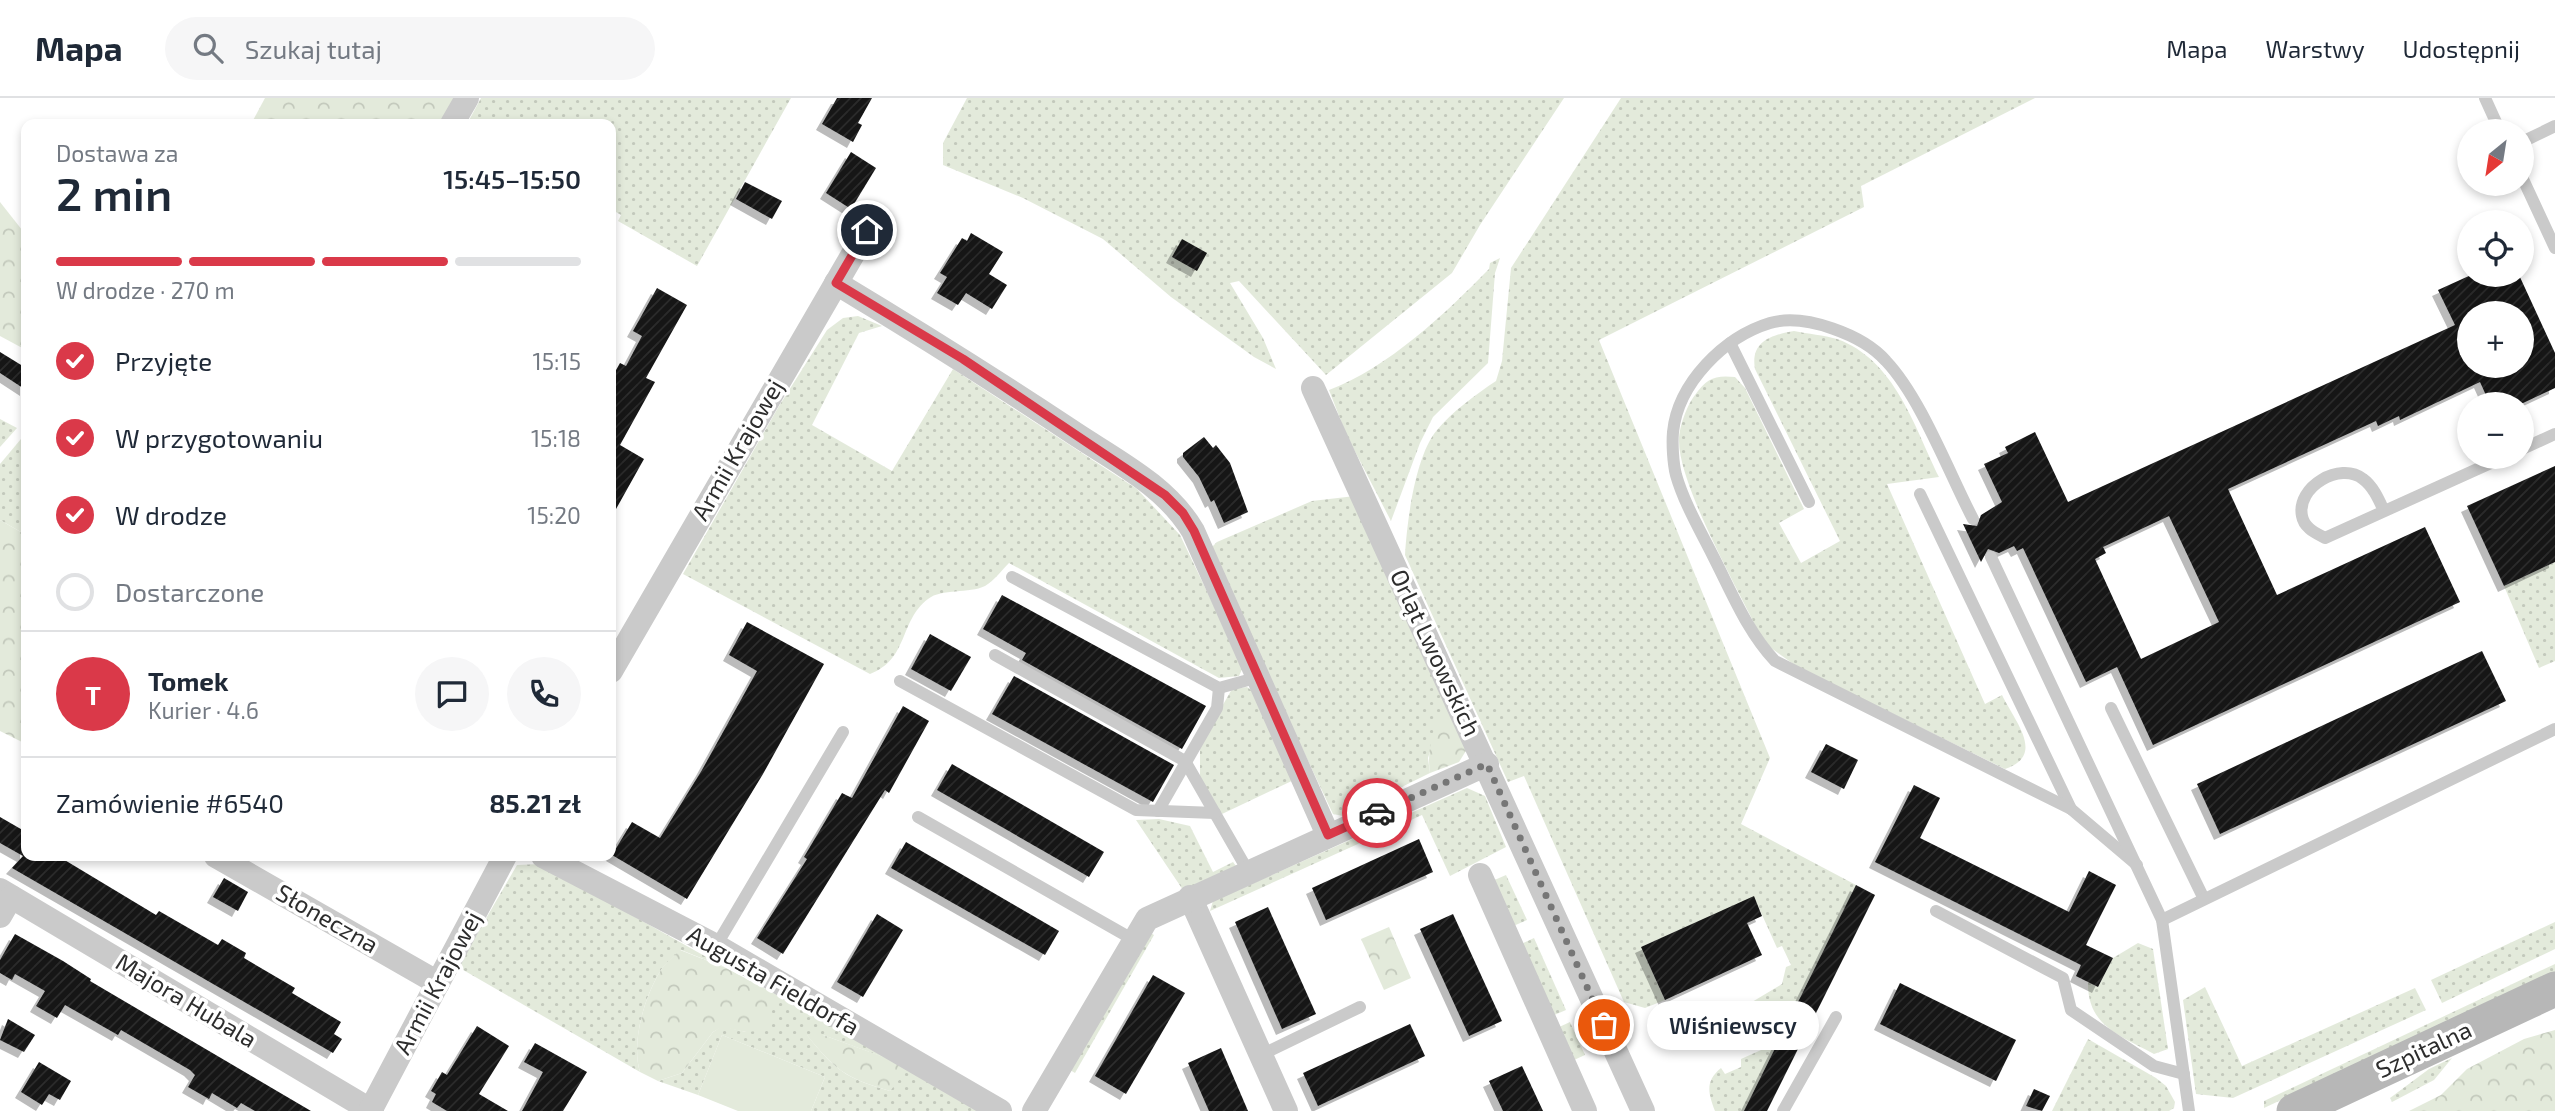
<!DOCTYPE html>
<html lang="pl">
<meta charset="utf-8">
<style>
body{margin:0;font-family:"Exo 2",sans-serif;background:#f6f6f7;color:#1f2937;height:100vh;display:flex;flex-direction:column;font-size:26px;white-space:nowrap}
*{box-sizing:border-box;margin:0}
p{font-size:23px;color:#747a83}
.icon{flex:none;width:38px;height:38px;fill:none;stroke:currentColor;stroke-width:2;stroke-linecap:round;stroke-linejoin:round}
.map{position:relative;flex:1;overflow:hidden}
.side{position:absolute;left:21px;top:21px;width:595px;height:742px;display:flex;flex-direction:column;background:#fff;border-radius:14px;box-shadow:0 4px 10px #0003}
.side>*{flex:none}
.needle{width:46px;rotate:210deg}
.buttons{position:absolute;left:2457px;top:21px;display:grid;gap:14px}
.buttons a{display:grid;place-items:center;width:77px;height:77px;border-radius:50%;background:#fff;box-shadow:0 4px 10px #0003;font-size:35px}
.pin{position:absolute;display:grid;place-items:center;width:60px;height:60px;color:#fff;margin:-30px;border:4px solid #fff;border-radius:50%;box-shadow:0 2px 7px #0007}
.courier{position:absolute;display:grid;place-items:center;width:70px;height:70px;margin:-35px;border:5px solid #da3949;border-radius:50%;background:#fff;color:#222;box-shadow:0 2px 9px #0007}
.bubble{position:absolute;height:49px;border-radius:24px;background:#fff;box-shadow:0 4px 10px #0003;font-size:23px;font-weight:600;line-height:49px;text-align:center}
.overview em{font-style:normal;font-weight:600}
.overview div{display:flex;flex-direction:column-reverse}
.overview{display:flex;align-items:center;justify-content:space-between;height:119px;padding:0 35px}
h1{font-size:46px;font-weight:600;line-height:52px}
.bar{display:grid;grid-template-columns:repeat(4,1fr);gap:10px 7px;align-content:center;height:84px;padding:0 35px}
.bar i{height:9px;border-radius:5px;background:#e0e1e3}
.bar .selected{background:#da3949}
.bar p{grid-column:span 4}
.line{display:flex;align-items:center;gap:18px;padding:0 35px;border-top:2px solid #e0e1e3}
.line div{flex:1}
.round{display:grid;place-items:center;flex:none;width:74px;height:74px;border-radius:37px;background:#f6f6f7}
ol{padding:0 35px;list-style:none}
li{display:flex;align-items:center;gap:21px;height:77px}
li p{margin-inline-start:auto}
li .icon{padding:7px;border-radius:50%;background:#da3949;color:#fff;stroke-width:4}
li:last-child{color:#747a83}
li i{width:38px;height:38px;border:4px solid #e0e1e3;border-radius:50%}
header{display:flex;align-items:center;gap:42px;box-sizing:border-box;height:98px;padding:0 35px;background:#fff;border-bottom:2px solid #e0e1e3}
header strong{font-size:33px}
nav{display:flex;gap:38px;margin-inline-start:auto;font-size:24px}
.search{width:490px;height:63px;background:#f6f6f7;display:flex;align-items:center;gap:18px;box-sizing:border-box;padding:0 24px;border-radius:38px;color:#747a83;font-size:26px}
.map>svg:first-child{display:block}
</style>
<header>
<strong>Mapa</strong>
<div class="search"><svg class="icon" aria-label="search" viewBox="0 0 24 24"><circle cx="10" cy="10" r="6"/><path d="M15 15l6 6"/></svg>Szukaj tutaj</div>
<nav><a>Mapa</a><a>Warstwy</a><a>Udostępnij</a></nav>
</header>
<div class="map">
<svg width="2555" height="1013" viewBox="0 0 2555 1013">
<defs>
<pattern id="grass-dots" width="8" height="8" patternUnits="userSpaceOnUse" patternTransform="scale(1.75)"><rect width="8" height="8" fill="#e3eadb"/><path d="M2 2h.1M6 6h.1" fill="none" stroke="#c3c9bc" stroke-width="1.8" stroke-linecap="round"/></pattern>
<pattern id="forest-crowns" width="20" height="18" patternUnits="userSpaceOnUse" patternTransform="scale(1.75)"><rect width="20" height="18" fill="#e3eadb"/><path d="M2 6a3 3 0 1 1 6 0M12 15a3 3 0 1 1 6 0" fill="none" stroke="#c3c9bc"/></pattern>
<pattern id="building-hatch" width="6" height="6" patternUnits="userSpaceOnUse" patternTransform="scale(1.75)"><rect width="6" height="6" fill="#141414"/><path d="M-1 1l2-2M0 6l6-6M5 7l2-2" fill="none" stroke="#2e2e2e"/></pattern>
<filter id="shadow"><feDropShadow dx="-6" dy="6" stdDeviation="0" flood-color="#0004"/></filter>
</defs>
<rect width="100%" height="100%" fill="#fff"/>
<g fill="url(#grass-dots)" fill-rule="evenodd">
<polygon points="481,0 791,0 697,168 618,123 621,117 611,111 611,26 467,26"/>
<polygon points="967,0 1564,0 1480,127 1452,175 1326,277 1239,183 1230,185 1263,240 1276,271 1254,259 1171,199 1103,141 1023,100 943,67 943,45"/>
<path d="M 1621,0 L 2035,0 L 1861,88 L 1864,109 L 1599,242 L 1770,660 L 1741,726 L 1856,787 L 1744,1013 L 1715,1013 C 1708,995 1705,983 1721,970 L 1725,976 L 1741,969 L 1741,961 L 1770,948 L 1752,904 L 1782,886 L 1786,869 L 1791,867 L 1782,848 L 1777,850 L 1754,799 L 1641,849 L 1665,902 L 1645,910 L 1624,904 L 1524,678 L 1508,684 L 1405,457 C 1407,424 1415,358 1437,332 C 1453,313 1475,297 1496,283 L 1502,263 L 1511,170 Z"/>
<path d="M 1500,160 L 1495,175 L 1488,265 L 1433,319 L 1420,345 L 1391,423 L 1346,336 L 1329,292 C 1388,270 1446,215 1489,171 L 1490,165 Z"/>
<path d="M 858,218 L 882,228 L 859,235 L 812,327 L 892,373 L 953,271 L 1137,391 L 1180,437 L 1243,569 L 1239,578 L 1219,580 L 1009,465 C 1002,472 994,483 985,488 C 969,496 942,490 928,501 C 899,523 909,561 870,576 L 683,476 L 779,308 L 827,232 L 843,220 Z"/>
<path d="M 1794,233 C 1808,236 1824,237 1837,241 C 1895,262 1914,328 1939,379 L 1887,386 L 1985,606 L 2002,597 C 2015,624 2046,657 2005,671 L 1796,568 L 1771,550 L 1759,535 C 1738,491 1678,386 1679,342 C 1679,329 1687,307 1695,297 C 1707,280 1715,277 1735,279 L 1745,290 L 1804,411 L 1779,425 L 1801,465 L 1840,443 L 1755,271 C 1750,243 1772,237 1794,233 Z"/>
<polygon points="0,321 17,330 0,349"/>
<polygon points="26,335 26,437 0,422 0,366"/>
<polygon points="1355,398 1445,603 1428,660 1430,675 1343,718 1333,716 1209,452 1217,444 1312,403"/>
<polygon points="2555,464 2555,563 2539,570 2504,488"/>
<polygon points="1247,589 1260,598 1296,681 1222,716 1200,680 1200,647 1232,591"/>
<polygon points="1467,690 1485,698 1506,749 1450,778 1422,717 1210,813 1213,803"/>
<polygon points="1159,721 1190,728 1213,774 1233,764 1236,768 1183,792 1136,722"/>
<path d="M 541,766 L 726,870 L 681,852 C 674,858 666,865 661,872 C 644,899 631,945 640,974 L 458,869 L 517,767 Z"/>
<polygon points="1506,777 1527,822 1511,829 1490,784"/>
<polygon points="2555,824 2555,851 2442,905 2431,882"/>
<polygon points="1149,834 1154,837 1075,975 1070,972"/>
<polygon points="1534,840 1566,912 1552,918 1519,847"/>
<path d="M 2138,845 L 2153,851 L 2168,951 L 2154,956 C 2121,938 2087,928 2088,884 L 2098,889 L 2113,860 Z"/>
<polygon points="2555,866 2555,874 2264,1010 2264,1003"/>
<polygon points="2205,889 2242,968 2415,890 2426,912 2233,1000 2196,996 2183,902"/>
<path d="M 777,897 L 992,1013 L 811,1013 L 825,979 L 722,937 L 698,997 L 658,983 L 682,975 L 713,934 L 722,928 L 746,934 ZM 807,937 L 823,937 L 905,967 L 890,993 C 845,980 835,972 807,937 Z"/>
<polygon points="1570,924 1585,957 1574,962 1557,930"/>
<polygon points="2088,941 2156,980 2166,988 2175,1004 2174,1010 2169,1013 2052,1013"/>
<polygon points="2452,960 2434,982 2392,1004 2390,1000 2429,971"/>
</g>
<g fill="url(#forest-crowns)">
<polygon points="265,0 460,0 446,26 251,26"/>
<polygon points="0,104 26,137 26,252 0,238"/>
<polygon points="0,422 26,437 26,646 0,633"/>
<path d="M 1445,603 L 1469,648 L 1459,664 L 1430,675 C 1426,649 1435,627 1445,603 Z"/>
<polygon points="1389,829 1411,880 1384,892 1361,841"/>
<path d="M 680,852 L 726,870 L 777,897 L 766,932 L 746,934 L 722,929 L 713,934 L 682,975 L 658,983 L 640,974 C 631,945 644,899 661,872 C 665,865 674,858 680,852 Z"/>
<polygon points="2555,932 2555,1013 2409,1013 2441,997 2467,971 2524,941"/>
<path d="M 806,936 L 823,937 L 906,967 L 907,972 L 890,993 C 845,980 835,972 806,936 Z"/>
</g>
<polygon fill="#e3eadb" points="722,937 825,979 811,1013 738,1013 698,997"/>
<g fill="url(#building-hatch)" fill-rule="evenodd" filter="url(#shadow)">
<polygon points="837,0 872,0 858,25 862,27 853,44 822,26"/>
<polygon points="851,54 876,70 851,111 826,95"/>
<polygon points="745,84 782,103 772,121 736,101"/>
<polygon points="971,135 1003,154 989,176 1007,187 992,211 966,195 958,207 937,195 947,179 940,175 962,140 967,143"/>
<polygon points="1182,141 1207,155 1197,173 1172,159"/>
<path d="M 2471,177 L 2519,177 L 2555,255 L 2555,290 L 2521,306 L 2490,306 L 2480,284 L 2400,322 L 2399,318 L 2378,328 L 2376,323 L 2228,391 L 2277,497 L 2425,429 L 2460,504 L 2153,647 L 2117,569 L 2086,584 L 2023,450 L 2017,453 L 2014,448 L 1999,455 L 1988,451 L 1981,464 L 1963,426 L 1977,428 L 1981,417 L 2002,404 L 1984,366 L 2008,355 L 2005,349 L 2035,334 L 2068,404 L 2455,227 L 2438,192 ZM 2469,215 L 2522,215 L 2522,268 L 2469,268 ZM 2169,418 L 2219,524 L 2141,561 L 2095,461 L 2106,455 L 2103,449 Z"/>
<polygon points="657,190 687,207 646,280 655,284 620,347 644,361 611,420 611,281 620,265 626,268 642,238 633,233"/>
<polygon points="0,254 26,270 26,292 0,275"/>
<polygon points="1204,339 1213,350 1216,347 1230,365 1248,414 1224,425 1214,402 1211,404 1199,379 1183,359 1183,355"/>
<polygon points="2555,368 2555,464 2504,488 2467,408"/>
<polygon points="1002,497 1206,608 1182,651 1022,562 1026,555 983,531"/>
<polygon points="747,524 824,566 763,676 687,801 612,757 632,724 660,740 702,672 757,573 729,557"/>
<polygon points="930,536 971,559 951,593 911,571"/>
<polygon points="2482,553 2506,603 2220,736 2197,686"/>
<polygon points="1014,578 1174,667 1153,704 992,616"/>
<polygon points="903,608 929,623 889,695 885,692 783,856 757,840 807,761 804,759 842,695 852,700"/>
<polygon points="1826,646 1858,662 1844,691 1811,674"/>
<polygon points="952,666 1104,754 1089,779 937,692"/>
<polygon points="1914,687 1940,700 1920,740 2069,814 2089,773 2116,787 2086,847 2113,860 2098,889 2076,878 2081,867 1875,764"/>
<polygon points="0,719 26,734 26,758 58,758 156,817 159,813 218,847 222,841 246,855 244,860 295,890 292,895 341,924 334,936 342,941 333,955 12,770 23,758 0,745"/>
<polygon points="1419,741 1433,774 1326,822 1312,790"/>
<polygon points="906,744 1059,833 1045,857 891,770"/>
<polygon points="224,780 248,794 238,813 213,799"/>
<polygon points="1856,787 1875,797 1767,1013 1744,1013"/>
<polygon points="1754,798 1762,818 1747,825 1762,857 1665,902 1641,849"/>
<polygon points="1268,809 1316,916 1282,931 1235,824"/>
<polygon points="877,816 903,832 863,899 837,884"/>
<polygon points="1453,816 1502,923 1469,938 1420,831"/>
<polygon points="15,836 63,863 91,881 90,883 311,1013 255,1013 241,1005 237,1010 212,995 209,1001 188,989 195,977 190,972 121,932 118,937 65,907 57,920 36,908 45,893 15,876 12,882 0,875 0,862"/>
<polygon points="1153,877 1185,895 1126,996 1095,978"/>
<polygon points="1900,885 2016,942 1996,983 1880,926"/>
<polygon points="8,921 35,937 24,954 0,942"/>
<polygon points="1410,926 1425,958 1318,1008 1303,975"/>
<polygon points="477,928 509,948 479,996 508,1013 447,1013 432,1004 436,996 431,993 442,974 447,977"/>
<polygon points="535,945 587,974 563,1013 522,1013 543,974 524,964"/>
<polygon points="1221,950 1248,1013 1209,1013 1188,965"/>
<polygon points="39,964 71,983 60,1002 49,996 42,1007 21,994"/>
<polygon points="1522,968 1543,1013 1503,1013 1489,983"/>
<polygon points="2034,991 2050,998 2042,1013 2026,1008"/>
</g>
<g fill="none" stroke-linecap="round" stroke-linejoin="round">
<g stroke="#cacaca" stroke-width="12">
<polyline points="2485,0 2500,33"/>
<polyline points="2522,44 2555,28"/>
<polyline points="2522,79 2555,150"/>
<polyline points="1730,245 1809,404"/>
<polyline points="2522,351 2555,336"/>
<polyline points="1920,396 2071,711"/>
<path d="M 2384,413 C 2379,402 2373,388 2363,381 C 2340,363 2296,389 2302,418 C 2304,430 2316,435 2325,440 L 2504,359"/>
<path d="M 1973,421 C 1949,375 1921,300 1886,263 C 1863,237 1805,215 1770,225 C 1724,239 1678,285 1673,334 C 1672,346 1673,365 1676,377 C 1684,405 1700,432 1713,458 C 1732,495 1747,533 1775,563 L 2071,711 L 2137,767"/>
<polyline points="1991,459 2162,822 2189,1013"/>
<polyline points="1012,479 1219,590 1259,579"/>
<polyline points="995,557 1185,663 1248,773"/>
<polyline points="900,583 1136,712 1215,715"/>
<polyline points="2111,610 2204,801"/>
<polyline points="1158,713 1217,610 1219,590"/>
<polyline points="918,719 1134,842"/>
<polyline points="1936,813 2063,880 2071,912 2154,968 2184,976"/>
<polyline points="2162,822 2555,631"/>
<polyline points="716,848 843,634"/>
<polyline points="1261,957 1360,909"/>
<polyline points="1783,1013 1836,919"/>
</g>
<g stroke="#cacaca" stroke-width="24">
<polyline points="452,26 467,0"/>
<path d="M 836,185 C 916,233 994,282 1071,333 C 1114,362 1166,387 1193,433 L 1328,737"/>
<polyline points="1313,290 1643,1013"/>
<polyline points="611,573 867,132"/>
<polyline points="216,758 438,885"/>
<polyline points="543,758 716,848 1000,1013"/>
<polyline points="1480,777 1585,1013"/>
<polyline points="0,792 372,1013"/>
<polyline points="1190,799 1286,1013"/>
<polyline points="0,818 11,799"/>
<polyline points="370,1013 505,758"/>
<polyline points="1034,1013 1147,821 1487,666"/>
</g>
<polyline stroke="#b7b7b7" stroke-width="35" points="2294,1013 2555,891"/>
</g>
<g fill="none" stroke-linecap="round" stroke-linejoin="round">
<polyline stroke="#767676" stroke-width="7" stroke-dasharray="0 12.6" points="1377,715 1487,666 1604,927"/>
<polyline stroke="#da3949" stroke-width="9" points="867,132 836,185 963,261 1165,397 1183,415 1194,433 1328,737 1377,715"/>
</g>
<g text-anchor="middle" stroke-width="7" stroke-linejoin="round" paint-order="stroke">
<g font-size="24" fill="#2d2d2d" stroke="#fff">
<text transform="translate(738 352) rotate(-60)" y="8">Armii Krajowej</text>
<text transform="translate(1435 555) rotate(65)" y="8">Orląt Lwowskich</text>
<text transform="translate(327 821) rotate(30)" y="8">Słoneczna</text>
<text transform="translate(773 883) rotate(30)" y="8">Augusta Fieldorfa</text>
<text transform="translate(438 885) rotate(-62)" y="8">Armii Krajowej</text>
<text transform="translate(186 903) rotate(31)" y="8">Majora Hubala</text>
<text transform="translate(2424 952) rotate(-25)" y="8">Szpitalna</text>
</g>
</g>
</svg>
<div class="buttons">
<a><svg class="needle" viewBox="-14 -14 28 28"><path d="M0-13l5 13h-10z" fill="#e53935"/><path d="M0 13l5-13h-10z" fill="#747a83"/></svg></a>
<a><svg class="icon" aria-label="locate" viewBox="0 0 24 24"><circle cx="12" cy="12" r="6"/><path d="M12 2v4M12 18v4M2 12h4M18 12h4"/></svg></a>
<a>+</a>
<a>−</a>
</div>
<div class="pin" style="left:1604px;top:927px;background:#ea580c"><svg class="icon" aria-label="bag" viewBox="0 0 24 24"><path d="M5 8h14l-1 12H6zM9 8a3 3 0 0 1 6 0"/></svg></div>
<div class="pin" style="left:867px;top:132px;background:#1f2937"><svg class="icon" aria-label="home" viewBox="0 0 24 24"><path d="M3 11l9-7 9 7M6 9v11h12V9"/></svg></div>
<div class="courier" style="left:1377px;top:715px"><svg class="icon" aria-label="car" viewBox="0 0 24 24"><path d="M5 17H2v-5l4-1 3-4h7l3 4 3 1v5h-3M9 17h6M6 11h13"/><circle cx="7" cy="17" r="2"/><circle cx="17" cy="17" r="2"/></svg></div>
<div class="bubble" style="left:1647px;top:903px;width:172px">Wiśniewscy</div>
<section class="side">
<div class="overview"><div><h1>2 min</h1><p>Dostawa za</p></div><em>15:45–15:50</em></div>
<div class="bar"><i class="selected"></i><i class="selected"></i><i class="selected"></i><i></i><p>W drodze · 270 m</p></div>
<ol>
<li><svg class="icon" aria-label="check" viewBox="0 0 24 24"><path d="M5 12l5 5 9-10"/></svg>Przyjęte<p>15:15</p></li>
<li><svg class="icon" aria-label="check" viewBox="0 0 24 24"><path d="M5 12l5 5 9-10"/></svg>W przygotowaniu<p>15:18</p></li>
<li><svg class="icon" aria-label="check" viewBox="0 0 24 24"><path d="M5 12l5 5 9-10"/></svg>W drodze<p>15:20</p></li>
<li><i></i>Dostarczone</li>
</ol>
<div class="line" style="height:126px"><b class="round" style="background:#da3949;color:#fff">T</b><div><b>Tomek</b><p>Kurier · 4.6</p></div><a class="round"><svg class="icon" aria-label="chat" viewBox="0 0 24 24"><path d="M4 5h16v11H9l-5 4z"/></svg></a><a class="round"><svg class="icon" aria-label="phone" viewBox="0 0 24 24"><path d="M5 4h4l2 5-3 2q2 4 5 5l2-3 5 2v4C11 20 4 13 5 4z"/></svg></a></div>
<div class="line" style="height:91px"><div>Zamówienie #6540</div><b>85.21 zł</b></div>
</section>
</div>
